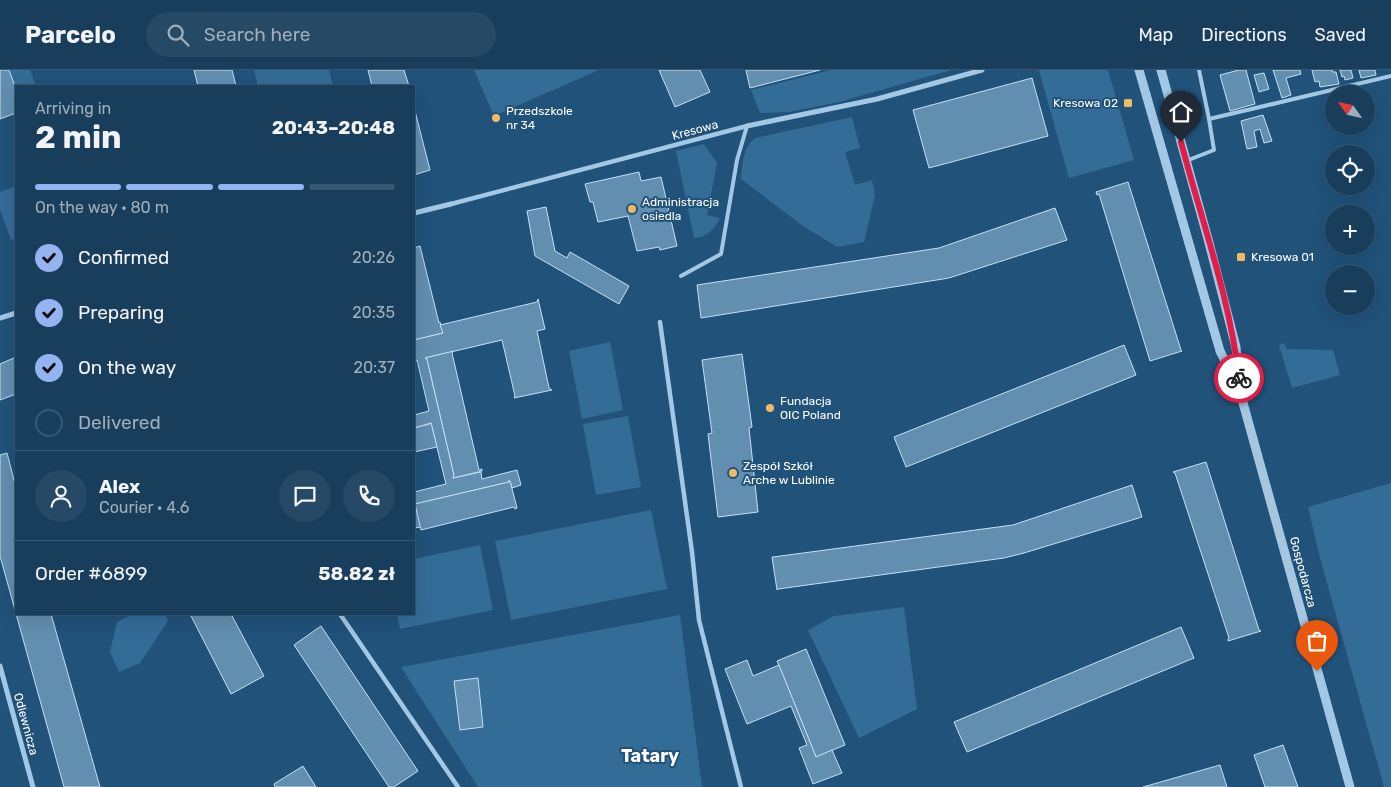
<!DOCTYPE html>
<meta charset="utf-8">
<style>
body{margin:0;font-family:Rubik,sans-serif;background:#264965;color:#f1f3f6;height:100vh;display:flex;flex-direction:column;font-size:19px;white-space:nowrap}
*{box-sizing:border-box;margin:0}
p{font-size:16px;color:#9faebb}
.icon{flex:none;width:28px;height:28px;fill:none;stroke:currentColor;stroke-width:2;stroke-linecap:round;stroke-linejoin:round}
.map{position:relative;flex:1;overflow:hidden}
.panel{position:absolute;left:15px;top:15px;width:400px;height:530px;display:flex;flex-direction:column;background:#193e5c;border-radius:0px;box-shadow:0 5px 20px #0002,0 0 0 1px #375772}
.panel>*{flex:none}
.needle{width:32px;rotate:304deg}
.buttons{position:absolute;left:1325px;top:15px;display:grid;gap:10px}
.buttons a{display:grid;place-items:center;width:50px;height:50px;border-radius:50%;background:#193e5c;box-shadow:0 5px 20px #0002,0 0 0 1px #375772;font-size:25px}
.pin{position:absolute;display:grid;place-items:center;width:42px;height:42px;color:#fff;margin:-51px -21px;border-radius:50% 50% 50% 0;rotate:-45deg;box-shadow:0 0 5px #0007}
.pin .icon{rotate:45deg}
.courier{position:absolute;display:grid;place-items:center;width:50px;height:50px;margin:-25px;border:4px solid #e11d48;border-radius:50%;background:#fff;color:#222;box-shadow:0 1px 6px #0007}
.headline em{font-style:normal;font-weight:700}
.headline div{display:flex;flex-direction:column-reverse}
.headline{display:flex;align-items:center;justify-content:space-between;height:85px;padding:0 20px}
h1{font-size:32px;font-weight:700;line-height:38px}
.bar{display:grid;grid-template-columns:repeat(4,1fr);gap:8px 5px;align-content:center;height:60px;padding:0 20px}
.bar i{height:6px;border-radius:4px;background:#375772}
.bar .current{background:#95b2f1}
.bar p{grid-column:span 4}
.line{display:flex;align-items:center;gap:12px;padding:0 20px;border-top:1px solid #375772}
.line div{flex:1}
.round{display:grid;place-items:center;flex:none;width:52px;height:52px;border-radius:26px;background:#264965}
ol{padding:0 20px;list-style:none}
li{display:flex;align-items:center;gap:15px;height:55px}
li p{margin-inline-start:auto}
li .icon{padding:5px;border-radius:50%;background:#95b2f1;color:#111;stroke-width:4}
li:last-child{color:#9faebb}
li i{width:28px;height:28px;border:2px solid #375772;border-radius:50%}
header{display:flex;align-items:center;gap:30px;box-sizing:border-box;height:70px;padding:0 25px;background:#193e5c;border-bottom:1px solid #375772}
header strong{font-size:24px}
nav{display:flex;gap:28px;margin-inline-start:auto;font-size:18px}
.search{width:350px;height:45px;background:#264965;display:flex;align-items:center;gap:12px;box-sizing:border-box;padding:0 18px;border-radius:28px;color:#9faebb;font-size:19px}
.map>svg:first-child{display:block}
</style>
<header>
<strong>Parcelo</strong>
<div class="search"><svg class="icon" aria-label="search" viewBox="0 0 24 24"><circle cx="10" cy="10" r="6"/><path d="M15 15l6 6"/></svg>Search here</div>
<nav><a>Map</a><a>Directions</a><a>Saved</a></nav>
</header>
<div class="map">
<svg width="1391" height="717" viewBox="0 0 1391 717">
<rect width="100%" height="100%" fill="#21527a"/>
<g fill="#346c98">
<polygon points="9,0 30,0 36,16 16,16 16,19"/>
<polygon points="254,0 329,0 333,16 258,16"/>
<polygon points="474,0 599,0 494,46"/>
<polygon points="831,0 951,0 839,32 789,42 760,43 751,20"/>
<polygon points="1039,0 1108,0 1134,90 1069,108"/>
<path d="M 852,47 L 860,78 L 845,82 L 855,115 L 872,110 L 875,125 L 864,172 L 837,177 L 803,156 L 741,109 C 743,94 742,79 755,68 Z"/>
<path d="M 704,74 L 717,93 L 707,145 L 720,148 C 715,159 706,168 694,168 L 676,81 Z"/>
<polygon points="16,116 16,168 11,170 0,140 0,122"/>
<polygon points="610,272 623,340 582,349 569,281"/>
<polygon points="1284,273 1287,279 1333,280 1340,305 1292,318 1279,275"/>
<polygon points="628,346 641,417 596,425 583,354"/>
<polygon points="1391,413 1391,717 1384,717 1320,488 1308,437"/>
<polygon points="651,440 667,519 511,550 495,471"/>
<polygon points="480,475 493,540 400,559 397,544 414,544 414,489"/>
<polygon points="904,537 917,639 859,668 808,560 834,546"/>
<polygon points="133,544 165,544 168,551 140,593 119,602 110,582 117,552"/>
<polygon points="680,545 702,717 478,717 401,597"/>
</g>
<g fill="#628eb0" stroke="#c5e0f4">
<polygon points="0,0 9,0 16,19 16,43 0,49"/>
<polygon points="194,0 232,0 236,16 198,16"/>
<polygon points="368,0 404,0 409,16 372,16"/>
<polygon points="659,0 700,0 710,22 675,37"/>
<polygon points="746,0 820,0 750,18"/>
<polygon points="1239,0 1246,0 1255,34 1230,41 1220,5"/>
<polygon points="1273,0 1300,0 1301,4 1286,8 1291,25 1282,28"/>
<polygon points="1312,0 1332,0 1333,2 1336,2 1339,14 1320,17 1319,11 1315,12"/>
<polygon points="1340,0 1351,0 1353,8 1345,10 1344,6 1342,7"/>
<polygon points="1359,0 1375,0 1376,5 1361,8"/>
<polygon points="1264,3 1269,19 1259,22 1254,5"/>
<polygon points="1032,8 1048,66 929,98 913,40"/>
<polygon points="414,37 430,100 414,105"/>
<polygon points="1263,45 1272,71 1264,73 1260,59 1254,61 1257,77 1247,79 1241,51"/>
<polygon points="639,102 641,111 661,107 677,176 660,180 659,177 637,181 628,146 598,152 593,132 590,132 585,114"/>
<polygon points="1128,112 1181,280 1182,281 1150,291 1099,124 1097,125 1096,122"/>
<polygon points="546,137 555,181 567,188 570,182 629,216 619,234 535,186 527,141"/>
<polygon points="1055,138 1067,170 949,208 701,248 697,215 939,178"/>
<polygon points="420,176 439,253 440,252 443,263 414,270 414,178"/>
<polygon points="538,229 545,259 537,261 549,318 552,320 514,328 515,326 502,270 425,288 427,289 454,405 453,408 481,402 482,409 517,400 521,415 512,418 510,411 508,411 509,412 415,434 421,457 414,458 414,422 446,414 431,353 414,358 414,345 429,341 417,290 414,291 414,270 443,263 440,255 537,232"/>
<polygon points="1124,275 1136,305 906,397 894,367"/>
<polygon points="454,281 452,283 479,400 482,399 482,401 453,408 454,405 427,289 425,288"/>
<polygon points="742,284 752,357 749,358 758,442 718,447 708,364 712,363 702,290"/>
<polygon points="16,287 16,324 0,330 0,294"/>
<polygon points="430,353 431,353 437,377 414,382 414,358 430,354"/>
<polygon points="7,383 16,418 16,544 51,544 100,717 64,717 0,486 0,385"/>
<polygon points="1206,392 1259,560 1261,561 1228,571 1228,569 1229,568 1175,403 1173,402"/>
<polygon points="508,411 510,411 517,438 515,439 514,437 421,460 415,434 509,412"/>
<polygon points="1132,415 1142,447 1024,483 1004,488 778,519 777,520 772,487 773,487 1013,455"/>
<polygon points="190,544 231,544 264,606 231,624"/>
<polygon points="321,556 418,701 394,717 389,717 294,575"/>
<polygon points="1181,557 1194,588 967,682 954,652"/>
<polygon points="806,579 845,675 816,687 777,591"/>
<polygon points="747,590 753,606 779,595 816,687 832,680 842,703 813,714 799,678 807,675 791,636 747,654 725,599"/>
<polygon points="478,608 483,657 460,660 454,611"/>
<polygon points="1283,675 1298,717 1265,717 1254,685"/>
<polygon points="1220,695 1227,717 1143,717"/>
<polygon points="303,696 316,717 275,717 274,714"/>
</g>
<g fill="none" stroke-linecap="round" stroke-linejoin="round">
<g stroke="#a2c8e5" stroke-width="4">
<polyline points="1199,0 1209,49"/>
<polyline points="1186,91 1214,80 1209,49 1391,6"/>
<polyline points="681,206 721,184 737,90 747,56"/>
</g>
<g stroke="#a2c8e5" stroke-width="4.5">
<polyline points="451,134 747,56"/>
<polyline points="660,252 692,482 699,550 741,717"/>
<polyline points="340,544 458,717"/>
</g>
<g stroke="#a2c8e5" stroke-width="5">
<polyline points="747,56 877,29 982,0"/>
<polyline points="414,143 451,134"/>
<polyline points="0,248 16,243"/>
<polyline points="0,596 33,717"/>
</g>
<g stroke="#a2c8e5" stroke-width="9">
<polyline points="1139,0 1220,281 1238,317"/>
<polyline points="1161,0 1208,169 1236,277 1240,322 1350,717"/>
</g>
</g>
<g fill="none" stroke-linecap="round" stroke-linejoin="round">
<polyline stroke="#b1c2d0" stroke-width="5" stroke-dasharray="0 9" points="1239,308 1240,322 1250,360 1317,601"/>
<path stroke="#e11d48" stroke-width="6" d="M 1181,72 C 1201,149 1230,228 1239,308"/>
</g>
<g fill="#f2b964" stroke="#21527a" stroke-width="2">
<rect x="1123" y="28" width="10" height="10" rx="2.5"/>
<circle cx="496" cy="48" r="5"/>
<circle cx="632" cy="139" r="5"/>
<rect x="1236" y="182" width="10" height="10" rx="2.5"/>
<circle cx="770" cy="338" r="5"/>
<circle cx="733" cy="403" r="5"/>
</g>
<g text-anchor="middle" stroke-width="4" stroke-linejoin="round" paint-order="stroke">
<g font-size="12" fill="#fff" stroke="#21527a" text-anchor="start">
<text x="1118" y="37" text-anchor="end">Kresowa 02</text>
<text x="506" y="45">Przedszkole<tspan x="506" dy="14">nr 34</tspan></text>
<text x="642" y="136">Administracja<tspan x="642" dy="14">osiedla</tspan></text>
<text x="1251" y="191">Kresowa 01</text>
<text x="780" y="335">Fundacja<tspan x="780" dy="14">OIC Poland</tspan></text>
<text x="743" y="400">Zespół Szkół<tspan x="743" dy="14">Arche w Lublinie</tspan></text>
</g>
<g font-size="12" fill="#fff" stroke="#21527a">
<text transform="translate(695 60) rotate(-15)" y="4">Kresowa</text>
<text transform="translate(1303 502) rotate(75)" y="4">Gospodarcza</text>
<text transform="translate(26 654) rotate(75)" y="4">Odlewnicza</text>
</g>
<g font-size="18" font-weight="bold" fill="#fff" stroke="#21527a">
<text x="650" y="692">Tatary</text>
</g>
</g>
</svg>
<div class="buttons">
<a><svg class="needle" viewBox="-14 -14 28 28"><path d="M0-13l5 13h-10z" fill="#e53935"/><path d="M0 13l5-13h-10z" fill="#9faebb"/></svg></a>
<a><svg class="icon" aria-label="locate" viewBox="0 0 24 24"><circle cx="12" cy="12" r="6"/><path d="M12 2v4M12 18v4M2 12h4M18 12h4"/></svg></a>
<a>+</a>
<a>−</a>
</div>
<div class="pin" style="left:1317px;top:601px;background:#ea580c"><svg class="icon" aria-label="bag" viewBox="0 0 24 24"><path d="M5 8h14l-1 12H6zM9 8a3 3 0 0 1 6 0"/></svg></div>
<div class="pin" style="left:1181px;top:72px;background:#1f2937"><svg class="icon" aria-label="home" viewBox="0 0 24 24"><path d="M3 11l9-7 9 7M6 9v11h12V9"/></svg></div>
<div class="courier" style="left:1239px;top:308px"><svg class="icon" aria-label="bike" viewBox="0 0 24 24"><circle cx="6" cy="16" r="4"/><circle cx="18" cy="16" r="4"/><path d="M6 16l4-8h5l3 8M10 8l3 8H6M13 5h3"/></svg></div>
<section class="panel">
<div class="headline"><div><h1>2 min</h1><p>Arriving in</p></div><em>20:43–20:48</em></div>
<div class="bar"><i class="current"></i><i class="current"></i><i class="current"></i><i></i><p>On the way · 80 m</p></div>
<ol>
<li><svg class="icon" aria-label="check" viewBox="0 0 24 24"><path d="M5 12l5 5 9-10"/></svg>Confirmed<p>20:26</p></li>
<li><svg class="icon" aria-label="check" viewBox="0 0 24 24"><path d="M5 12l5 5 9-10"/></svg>Preparing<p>20:35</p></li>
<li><svg class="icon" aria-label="check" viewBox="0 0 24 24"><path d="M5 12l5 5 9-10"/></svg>On the way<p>20:37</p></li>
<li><i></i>Delivered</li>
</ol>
<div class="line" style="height:90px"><a class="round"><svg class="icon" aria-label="person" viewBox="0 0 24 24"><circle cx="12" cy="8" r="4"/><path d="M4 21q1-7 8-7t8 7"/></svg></a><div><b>Alex</b><p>Courier · 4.6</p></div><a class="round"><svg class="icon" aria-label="chat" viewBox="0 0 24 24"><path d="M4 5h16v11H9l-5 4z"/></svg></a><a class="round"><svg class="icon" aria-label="phone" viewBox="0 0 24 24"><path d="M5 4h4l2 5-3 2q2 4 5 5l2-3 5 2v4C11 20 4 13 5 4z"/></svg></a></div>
<div class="line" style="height:65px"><div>Order #6899</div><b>58.82 zł</b></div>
</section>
</div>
